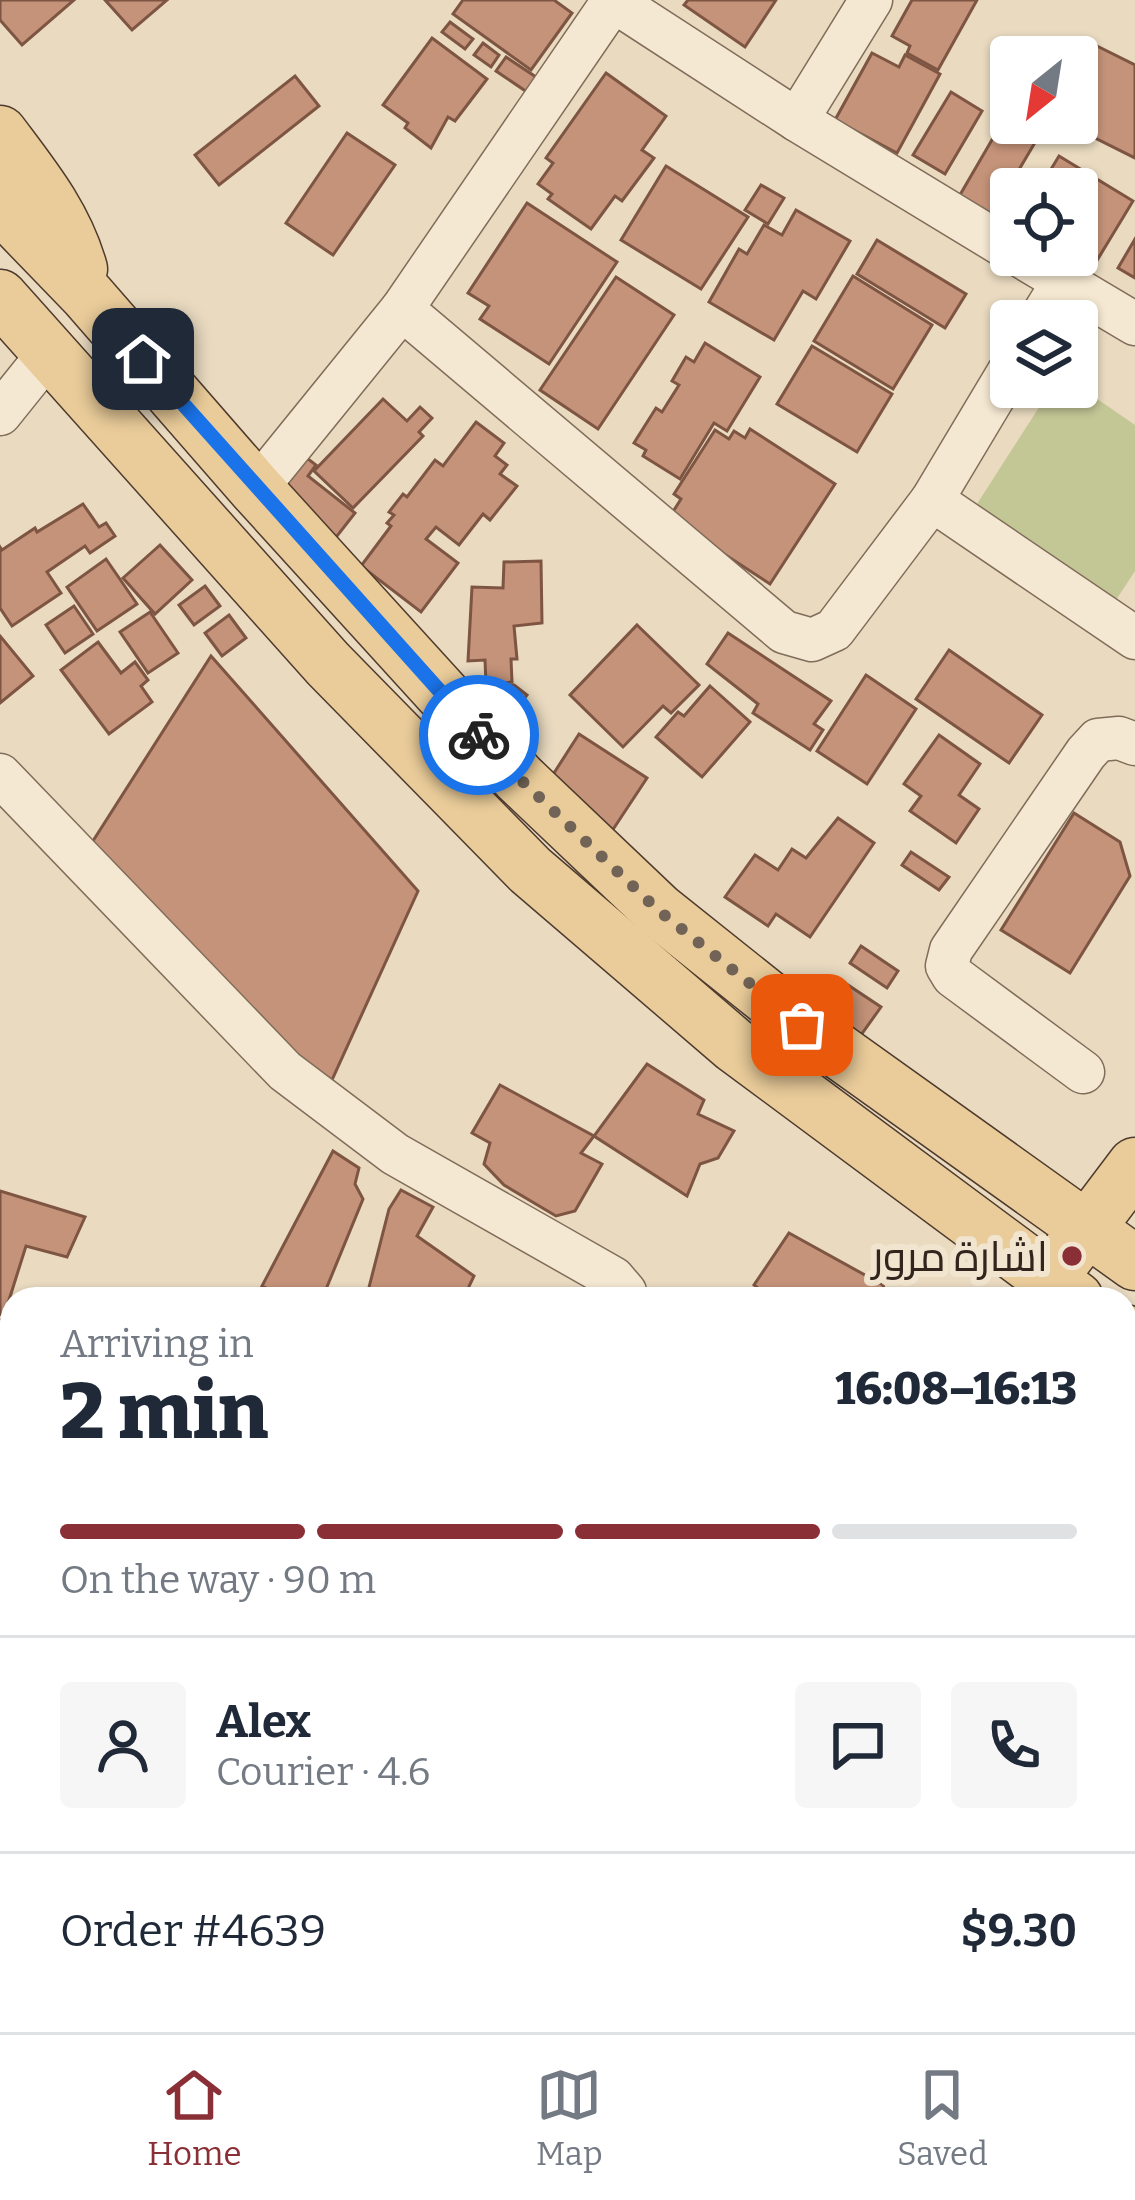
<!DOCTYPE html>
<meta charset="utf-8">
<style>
body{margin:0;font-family:Bitter,Cairo,serif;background:#f6f6f7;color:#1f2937;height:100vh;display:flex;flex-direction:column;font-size:45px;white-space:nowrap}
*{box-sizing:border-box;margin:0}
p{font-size:39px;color:#747a83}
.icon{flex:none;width:66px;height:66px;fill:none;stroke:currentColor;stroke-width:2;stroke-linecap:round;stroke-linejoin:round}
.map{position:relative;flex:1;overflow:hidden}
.side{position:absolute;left:0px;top:1287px;width:1137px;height:747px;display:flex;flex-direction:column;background:#fff;border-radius:36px 36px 0 0;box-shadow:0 3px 9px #0004}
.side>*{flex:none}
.needle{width:78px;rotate:210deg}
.controls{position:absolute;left:990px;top:36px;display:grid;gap:24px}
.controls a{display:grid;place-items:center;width:108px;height:108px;border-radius:12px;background:#fff;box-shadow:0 3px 9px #0004;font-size:60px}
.pin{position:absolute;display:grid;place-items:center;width:102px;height:102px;color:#fff;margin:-51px;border-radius:24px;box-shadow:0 6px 18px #0006}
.courier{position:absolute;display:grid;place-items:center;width:120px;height:120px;margin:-60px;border:9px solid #1a73e8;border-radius:50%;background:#fff;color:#222;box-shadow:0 3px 15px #0007}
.overview em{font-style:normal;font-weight:800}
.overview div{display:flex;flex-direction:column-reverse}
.overview{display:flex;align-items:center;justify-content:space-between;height:204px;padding:0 60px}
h1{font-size:78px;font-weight:800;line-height:90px}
.bar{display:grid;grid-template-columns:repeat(4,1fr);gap:18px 12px;align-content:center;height:144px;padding:0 60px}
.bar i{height:15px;border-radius:9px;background:#e0e1e3}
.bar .current{background:#8a2f36}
.bar p{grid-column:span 4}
.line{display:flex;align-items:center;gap:30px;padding:0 60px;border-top:3px solid #e0e1e3}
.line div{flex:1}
.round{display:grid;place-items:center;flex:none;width:126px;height:126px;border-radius:12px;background:#f6f6f7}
.tab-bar{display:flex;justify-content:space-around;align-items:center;height:168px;border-top:3px solid #e0e1e3;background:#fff;font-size:33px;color:#747a83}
.tab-bar a{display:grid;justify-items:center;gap:6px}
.tab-bar .current{color:#8a2f36}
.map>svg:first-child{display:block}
</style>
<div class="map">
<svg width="1135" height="2032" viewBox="0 0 1135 2032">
<rect width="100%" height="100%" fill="#e9dac0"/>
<polygon fill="#c3c695" points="1077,385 1135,425 1135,571 1116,600 977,504 1052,387"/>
<g fill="#c49379" stroke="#7d5542" stroke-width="3">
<polygon points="0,0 74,0 22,45 0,20"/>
<polygon points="105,0 167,0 132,30"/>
<polygon points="463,0 554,0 572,13 531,70 453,14"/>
<polygon points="688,0 776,0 745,47 684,5"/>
<polygon points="912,0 977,0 938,70 907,53 910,46 892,36"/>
<polygon points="450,22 473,39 465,49 442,32"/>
<polygon points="432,38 487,79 455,121 448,117 431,148 405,128 408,123 383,105"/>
<polygon points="483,43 499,55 491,67 474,55"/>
<polygon points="1097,46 1135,65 1135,158 1065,123 1077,123 1077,85"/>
<polygon points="872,53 899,67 905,55 940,74 897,153 835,120"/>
<polygon points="506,57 539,79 530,94 496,71"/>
<polygon points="606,73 666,116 642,150 654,158 622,201 615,196 591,229 548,199 552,194 538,184 553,163 546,158"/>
<polygon points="295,76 319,106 219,185 195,155"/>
<polygon points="951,92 982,111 945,174 913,155"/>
<polygon points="1007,114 1011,123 1022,123 1040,134 990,219 957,200"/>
<polygon points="347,133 395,165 333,255 286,223"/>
<polygon points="1059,156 1133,201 1093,267 1072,255 1077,255 1077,189 1039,189"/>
<polygon points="666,166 748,217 701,289 621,240"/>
<polygon points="761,185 784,198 768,224 745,210"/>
<polygon points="527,203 617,262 549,364 480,319 489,306 468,293"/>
<polygon points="796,210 850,241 816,299 803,291 774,340 709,302 739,249 747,254 764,225 782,235"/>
<polygon points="1135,239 1135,278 1118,268"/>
<polygon points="877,240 966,294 945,328 857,274"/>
<polygon points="853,276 932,325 893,389 814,341"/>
<polygon points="616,277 674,315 598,429 540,390"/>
<polygon points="705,343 760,377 727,431 714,423 680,479 643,456 646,450 634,443 656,408 662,412 679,385 672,381 686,357 694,362"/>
<polygon points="812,346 892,394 857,452 777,404"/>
<polygon points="383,399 407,421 420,407 432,418 419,432 423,436 353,508 314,471"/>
<polygon points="476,422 504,443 495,456 507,465 500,474 517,486 490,520 483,514 459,545 436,527 426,539 458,563 421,612 361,566 391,526 387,523 394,515 389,512 403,494 407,497 435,460 443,466"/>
<polygon points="750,429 835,484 770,584 669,518 681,499 674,494 715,430 729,439 734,431 745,438"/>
<polygon points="295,449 316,465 308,476 355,513 330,545 262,491"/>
<polygon points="83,504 99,527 106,523 115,536 90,553 85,546 47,572 61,593 12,626 0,608 0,547 2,550 35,528 37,532"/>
<polygon points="160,545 192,580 155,614 123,578"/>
<polygon points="106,559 137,604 97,631 67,587"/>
<polygon points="541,561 542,623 514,626 517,659 511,659 512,682 486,684 485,660 468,661 472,587 503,588 504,562"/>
<polygon points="205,586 220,606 194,625 179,605"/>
<polygon points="74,606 93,634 65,653 46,625"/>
<polygon points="150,612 178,653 148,673 120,632"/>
<polygon points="229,615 246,638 222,656 205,633"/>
<polygon points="637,625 699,685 671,713 663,706 623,747 570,695"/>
<polygon points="728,633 831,701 814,724 823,730 810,750 753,713 758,704 707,664"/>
<polygon points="0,636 33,676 0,703"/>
<polygon points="98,642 121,673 135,662 148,680 141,686 152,702 109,734 61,670"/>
<polygon points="949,650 1042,715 1009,763 916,699"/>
<polygon points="211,656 418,891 326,1093 91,844"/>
<polygon points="866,675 916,709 867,784 817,751"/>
<polygon points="514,685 527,695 501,728 469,705 484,686"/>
<polygon points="710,686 750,722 702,777 656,737 678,712 684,716"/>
<polygon points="579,734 647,778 612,831 545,787"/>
<polygon points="939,735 980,764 959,795 979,809 956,843 910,811 921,796 904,784"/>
<polygon points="1074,813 1120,842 1130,876 1070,973 1001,930"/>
<polygon points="838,818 874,843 810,937 776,914 768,926 725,897 755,855 778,870 792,849 806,858"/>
<polygon points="911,852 949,877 939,890 902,865"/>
<polygon points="861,946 898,971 887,988 850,963"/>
<polygon points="839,979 881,1007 861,1035 820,1007"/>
<polygon points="647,1064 704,1100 698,1114 734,1131 718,1158 700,1164 687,1196 594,1136"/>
<polygon points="500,1085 594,1136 581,1153 602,1164 575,1211 556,1216 504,1185 484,1164 490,1143 472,1133"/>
<polygon points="333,1151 359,1168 355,1184 363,1199 322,1299 289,1299 262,1286"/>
<polygon points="401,1190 433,1207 417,1236 474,1276 463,1299 366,1299 389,1209"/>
<polygon points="0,1191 85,1217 67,1257 26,1246 4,1316 0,1314"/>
<polygon points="789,1233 883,1285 887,1299 772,1299 754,1285"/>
<polygon points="0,1378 12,1381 12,1409 0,1447"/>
<polygon points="1135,1519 1135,1677 1125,1673 1125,1536"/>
<polygon points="1125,1711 1135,1714 1135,1739 1125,1763"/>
<polygon points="0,1728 12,1729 12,1849 0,1846"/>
<polygon points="221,2022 425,2022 419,2032 252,2032"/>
</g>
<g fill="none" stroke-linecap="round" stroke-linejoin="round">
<g stroke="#806c5a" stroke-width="45">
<g id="minor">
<polyline points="612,0 797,120 1011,250"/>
<polyline points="797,120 871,0"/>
<polyline points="1019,255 1135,324"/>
<polyline points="402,309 784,632 812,640 834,630 932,500 1011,368"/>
<polyline points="1039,321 1063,282"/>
<polyline points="0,414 49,353"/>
<polyline points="256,489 402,309 613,1"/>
<polyline points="932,500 1135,638"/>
<polyline points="0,775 285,1071 395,1154 613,1278 625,1292 625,1299"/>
<polyline points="1083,1072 953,976 947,966 951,950 1086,753 1098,740 1119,738 1135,744"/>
<polyline points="0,1341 12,1344"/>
<polyline points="0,1705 12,1707"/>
<polyline points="1125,1866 1135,1846"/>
<polyline points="1125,1941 1135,1944"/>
<polyline points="789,2022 793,2032"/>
<polyline points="0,2029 15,2032"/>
<polyline points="530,2032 538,2022"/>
</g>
</g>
<g stroke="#4e3b2e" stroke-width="57">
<g id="major">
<path d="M 0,133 C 33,177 65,216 80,269"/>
<polyline points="0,205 87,295 256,489 519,778 658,910 802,1025 1135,1263"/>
<polyline points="0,297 328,664 530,870 734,1045 1076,1299"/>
<polyline points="1064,1259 1135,1165"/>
<polyline points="1125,1332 1135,1339"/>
</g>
</g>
<use href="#minor" stroke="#f5e8d2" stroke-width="42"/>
<use href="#major" stroke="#eacc9a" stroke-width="54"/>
</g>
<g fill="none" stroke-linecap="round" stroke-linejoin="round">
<polyline stroke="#716456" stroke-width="12" stroke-dasharray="0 21.6" points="479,735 519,778 658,910 802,1025"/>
<polyline stroke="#1a73e8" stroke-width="15" points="143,359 479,735"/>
</g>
<circle fill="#8a2f36" stroke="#f1e5cf" stroke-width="4.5" cx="1072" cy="1256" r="12"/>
<g text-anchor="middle" stroke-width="12" stroke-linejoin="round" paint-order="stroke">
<g font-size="42" fill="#31251d" stroke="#f1e5cf" text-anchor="end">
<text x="1048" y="1271">اشارة مرور</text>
</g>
</g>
</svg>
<div class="controls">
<a><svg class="needle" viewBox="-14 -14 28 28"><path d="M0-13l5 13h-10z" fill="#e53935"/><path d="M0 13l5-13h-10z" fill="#747a83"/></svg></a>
<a><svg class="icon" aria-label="locate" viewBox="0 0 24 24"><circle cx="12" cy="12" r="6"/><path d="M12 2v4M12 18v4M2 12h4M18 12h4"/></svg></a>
<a><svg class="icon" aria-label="layers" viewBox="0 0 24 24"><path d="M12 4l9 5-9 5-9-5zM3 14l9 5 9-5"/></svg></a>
</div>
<div class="pin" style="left:802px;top:1025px;background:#ea580c"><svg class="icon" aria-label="bag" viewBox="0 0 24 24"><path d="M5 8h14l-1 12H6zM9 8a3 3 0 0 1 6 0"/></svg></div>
<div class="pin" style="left:143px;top:359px;background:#1f2937"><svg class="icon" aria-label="home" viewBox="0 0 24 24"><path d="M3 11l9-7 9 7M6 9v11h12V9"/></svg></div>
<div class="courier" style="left:479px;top:735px"><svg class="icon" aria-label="bike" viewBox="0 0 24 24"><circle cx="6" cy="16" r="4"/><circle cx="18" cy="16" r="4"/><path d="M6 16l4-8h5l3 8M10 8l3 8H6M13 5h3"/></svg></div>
<section class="side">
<div class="overview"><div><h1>2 min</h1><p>Arriving in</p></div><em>16:08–16:13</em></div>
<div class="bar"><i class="current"></i><i class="current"></i><i class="current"></i><i></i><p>On the way · 90 m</p></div>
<div class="line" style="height:216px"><a class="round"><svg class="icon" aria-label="person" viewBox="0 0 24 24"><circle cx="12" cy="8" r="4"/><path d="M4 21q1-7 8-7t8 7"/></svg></a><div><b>Alex</b><p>Courier · 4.6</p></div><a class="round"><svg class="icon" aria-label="chat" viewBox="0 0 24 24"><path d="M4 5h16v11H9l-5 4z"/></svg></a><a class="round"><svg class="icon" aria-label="phone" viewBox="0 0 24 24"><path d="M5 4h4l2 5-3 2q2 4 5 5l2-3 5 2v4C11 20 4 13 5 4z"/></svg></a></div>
<div class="line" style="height:156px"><div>Order #4639</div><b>$9.30</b></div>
</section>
</div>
<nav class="tab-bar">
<a class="current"><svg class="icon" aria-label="home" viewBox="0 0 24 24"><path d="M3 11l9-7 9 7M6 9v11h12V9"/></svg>Home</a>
<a><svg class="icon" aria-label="map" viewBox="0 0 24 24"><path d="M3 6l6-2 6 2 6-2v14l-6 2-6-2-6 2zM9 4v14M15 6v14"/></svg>Map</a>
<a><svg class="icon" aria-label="saved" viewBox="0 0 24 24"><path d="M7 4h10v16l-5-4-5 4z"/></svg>Saved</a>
</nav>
